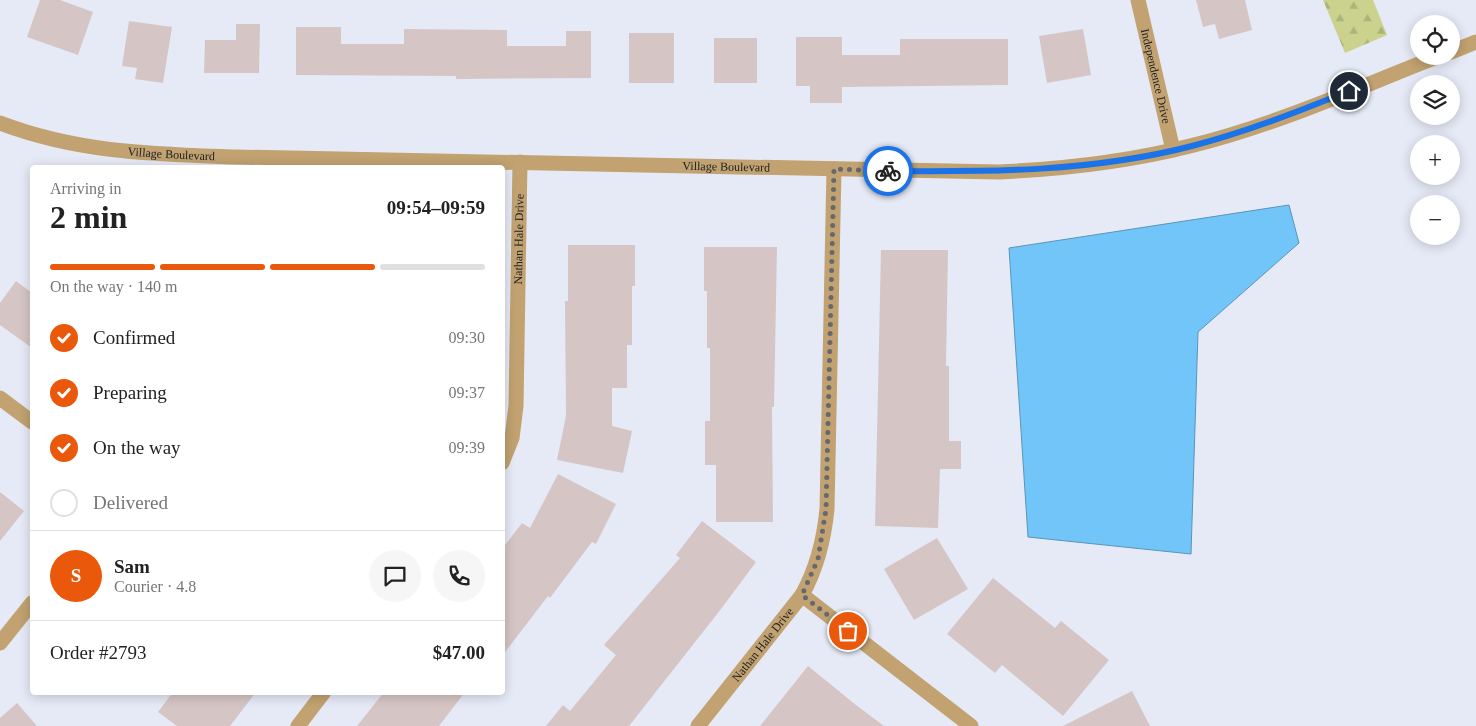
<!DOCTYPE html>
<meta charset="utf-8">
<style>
body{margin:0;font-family:"Times New Roman",serif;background:#f6f6f6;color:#222;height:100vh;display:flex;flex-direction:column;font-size:19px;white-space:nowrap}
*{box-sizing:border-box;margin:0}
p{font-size:16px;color:#767676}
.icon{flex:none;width:28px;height:28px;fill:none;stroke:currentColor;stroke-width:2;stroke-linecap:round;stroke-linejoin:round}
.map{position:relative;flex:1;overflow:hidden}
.sheet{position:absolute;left:30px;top:165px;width:475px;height:530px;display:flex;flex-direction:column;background:#fff;border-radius:5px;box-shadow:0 2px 12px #0003}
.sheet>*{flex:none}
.buttons{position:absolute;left:1410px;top:15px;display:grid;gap:10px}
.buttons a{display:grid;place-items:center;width:50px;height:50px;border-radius:50%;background:#fff;box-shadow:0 2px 12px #0003;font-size:25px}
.pin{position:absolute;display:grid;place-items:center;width:42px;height:42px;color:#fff;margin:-21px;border:2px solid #fff;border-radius:50%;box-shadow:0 1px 5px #0007}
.courier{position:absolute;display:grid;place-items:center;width:50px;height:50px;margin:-25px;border:4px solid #1a73e8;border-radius:50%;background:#fff;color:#222;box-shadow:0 1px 6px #0007}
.headline em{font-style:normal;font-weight:600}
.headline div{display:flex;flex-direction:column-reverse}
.headline{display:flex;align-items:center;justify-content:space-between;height:85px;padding:0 20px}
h1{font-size:32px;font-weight:600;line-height:38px}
.bar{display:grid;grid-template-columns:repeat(4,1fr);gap:8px 5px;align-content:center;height:60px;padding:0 20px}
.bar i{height:6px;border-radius:4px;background:#e0e0e0}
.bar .selected{background:#ea580c}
.bar p{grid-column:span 4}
.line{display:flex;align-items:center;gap:12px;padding:0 20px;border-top:1px solid #e0e0e0}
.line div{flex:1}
.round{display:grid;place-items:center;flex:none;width:52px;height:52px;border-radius:26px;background:#f6f6f6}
ol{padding:0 20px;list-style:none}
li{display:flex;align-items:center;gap:15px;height:55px}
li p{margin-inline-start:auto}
li .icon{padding:5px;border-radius:50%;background:#ea580c;color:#fff;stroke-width:4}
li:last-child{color:#767676}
li i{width:28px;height:28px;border:2px solid #e0e0e0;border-radius:50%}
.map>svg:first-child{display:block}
</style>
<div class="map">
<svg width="1476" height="726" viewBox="0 0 1476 726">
<defs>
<pattern id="forest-firs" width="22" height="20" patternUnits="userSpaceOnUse" patternTransform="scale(1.25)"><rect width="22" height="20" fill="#cad28d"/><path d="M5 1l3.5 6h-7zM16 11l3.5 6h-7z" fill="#adb47a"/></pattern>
</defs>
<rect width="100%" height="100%" fill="#e6eaf6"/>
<polygon fill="url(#forest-firs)" points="1323,0 1373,0 1387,35 1345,53"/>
<polygon fill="#72c5f8" stroke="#5a94b9" points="1289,205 1299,243 1198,332 1191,554 1028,537 1009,248"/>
<g fill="#d5c6c5">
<polygon points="40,0 60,0 93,12 78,55 27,37"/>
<polygon points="1196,0 1245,0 1252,30 1219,39 1215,24 1203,27"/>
<polygon points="129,21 172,27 163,83 135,79 137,68 122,66"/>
<polygon points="236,24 260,24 259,73 204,73 205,40 236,40"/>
<polygon points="296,27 341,27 341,44 404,44 404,29 507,30 507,46 566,46 566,31 591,31 591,78 456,79 456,76 296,75"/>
<polygon points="1083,29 1091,75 1047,83 1039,36"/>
<rect x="629" y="33" width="45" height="50"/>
<polygon points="796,37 842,37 842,55 900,55 900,39 1008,39 1008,85 842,87 842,103 810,103 810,86 796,86"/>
<rect x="714" y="38" width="43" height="45"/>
<polygon points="568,245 635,245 635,286 632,286 632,345 627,345 627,388 612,388 612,426 632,431 623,473 557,460 566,416 565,301 568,301"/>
<polygon points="704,247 777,247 774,407 772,407 773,522 716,522 716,465 705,465 705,421 710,421 710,348 707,348 707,291 704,291"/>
<polygon points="881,250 948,250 946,366 949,366 949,441 961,441 961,469 940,469 938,528 875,526"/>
<polygon points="16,281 32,293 32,348 0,325 0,303"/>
<polygon points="558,474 616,504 596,544 592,542 550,598 548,596 502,656 502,549 522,523 530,528"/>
<polygon points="0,492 24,511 0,541"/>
<polygon points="702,521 756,562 721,609 629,726 546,726 563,705 570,711 616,655 604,645 680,558 676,555"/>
<polygon points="937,538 968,589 914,620 884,569"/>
<polygon points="993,578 1055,628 1061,621 1109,660 1063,716 1002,665 995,673 947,634"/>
<polygon points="808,666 856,705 884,726 760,726"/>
<polygon points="1132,691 1150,726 1063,726"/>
<polygon points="173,692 256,692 230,726 177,726 158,712"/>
<polygon points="384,692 465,692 439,726 357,726"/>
<polygon points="17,703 37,726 0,726 0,718"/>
</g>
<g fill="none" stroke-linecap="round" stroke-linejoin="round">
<g stroke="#c1a270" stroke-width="15">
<path id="s1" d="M 1138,0 L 1173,150"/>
<polyline points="1451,52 1476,42"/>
<path id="s2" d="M 0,123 C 79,153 153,154 235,157 L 999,172 C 1064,169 1127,162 1190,146 C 1276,125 1357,88 1439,56"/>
<polyline points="0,398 32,422"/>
<path id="s3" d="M 502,463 L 512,438 L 516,406 L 520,162"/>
<polyline points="802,595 971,726"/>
<polyline points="0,643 32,603"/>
<polyline points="298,726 324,692"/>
<path id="s4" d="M 698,726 L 802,595 C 817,568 824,540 827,509 L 834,169"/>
</g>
</g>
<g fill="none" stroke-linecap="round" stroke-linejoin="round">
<polyline stroke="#66686f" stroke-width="5" stroke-dasharray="0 9" points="848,631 802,595 818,559 826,509 834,169 888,171"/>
<path stroke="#1a73e8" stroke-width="6" d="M 888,171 C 990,172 1092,172 1192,146 C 1246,132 1297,112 1349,91"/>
</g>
<g text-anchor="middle" stroke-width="4" stroke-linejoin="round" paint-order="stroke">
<g font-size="12" fill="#212226" stroke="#fff">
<text dy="4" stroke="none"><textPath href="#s1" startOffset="78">Independence Drive</textPath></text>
<text dy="4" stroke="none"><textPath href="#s2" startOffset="175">Village Boulevard</textPath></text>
<text dy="4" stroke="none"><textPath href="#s2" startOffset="730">Village Boulevard</textPath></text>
<text dy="4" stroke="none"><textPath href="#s3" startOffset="226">Nathan Hale Drive</textPath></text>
<text dy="4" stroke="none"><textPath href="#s4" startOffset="104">Nathan Hale Drive</textPath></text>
</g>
</g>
</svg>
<div class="buttons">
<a><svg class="icon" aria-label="locate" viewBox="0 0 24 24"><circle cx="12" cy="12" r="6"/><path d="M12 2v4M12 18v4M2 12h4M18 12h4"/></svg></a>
<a><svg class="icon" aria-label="layers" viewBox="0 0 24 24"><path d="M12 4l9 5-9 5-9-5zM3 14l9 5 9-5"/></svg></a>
<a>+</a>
<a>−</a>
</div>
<div class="pin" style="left:848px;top:631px;background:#ea580c"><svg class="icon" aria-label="bag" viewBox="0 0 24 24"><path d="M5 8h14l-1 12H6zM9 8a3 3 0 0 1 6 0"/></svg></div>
<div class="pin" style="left:1349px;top:91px;background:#1f2937"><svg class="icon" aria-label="home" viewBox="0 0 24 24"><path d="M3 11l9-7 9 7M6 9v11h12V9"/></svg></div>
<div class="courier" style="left:888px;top:171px"><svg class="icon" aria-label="bike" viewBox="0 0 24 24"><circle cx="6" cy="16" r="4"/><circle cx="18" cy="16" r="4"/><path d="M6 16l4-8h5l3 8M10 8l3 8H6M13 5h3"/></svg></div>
<section class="sheet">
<div class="headline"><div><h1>2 min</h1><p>Arriving in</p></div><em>09:54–09:59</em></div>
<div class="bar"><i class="selected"></i><i class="selected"></i><i class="selected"></i><i></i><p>On the way · 140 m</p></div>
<ol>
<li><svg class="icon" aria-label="check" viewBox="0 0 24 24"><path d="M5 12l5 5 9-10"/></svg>Confirmed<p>09:30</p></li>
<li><svg class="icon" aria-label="check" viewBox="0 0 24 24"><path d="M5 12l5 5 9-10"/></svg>Preparing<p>09:37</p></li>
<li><svg class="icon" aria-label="check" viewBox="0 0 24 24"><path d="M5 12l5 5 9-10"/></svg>On the way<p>09:39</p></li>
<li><i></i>Delivered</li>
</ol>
<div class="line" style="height:90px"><b class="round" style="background:#ea580c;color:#fff">S</b><div><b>Sam</b><p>Courier · 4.8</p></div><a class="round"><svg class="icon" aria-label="chat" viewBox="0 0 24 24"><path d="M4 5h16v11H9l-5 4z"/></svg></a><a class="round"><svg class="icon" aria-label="phone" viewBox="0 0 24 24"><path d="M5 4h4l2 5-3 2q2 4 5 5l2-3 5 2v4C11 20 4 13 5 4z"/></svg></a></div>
<div class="line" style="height:65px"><div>Order #2793</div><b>$47.00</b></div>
</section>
</div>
